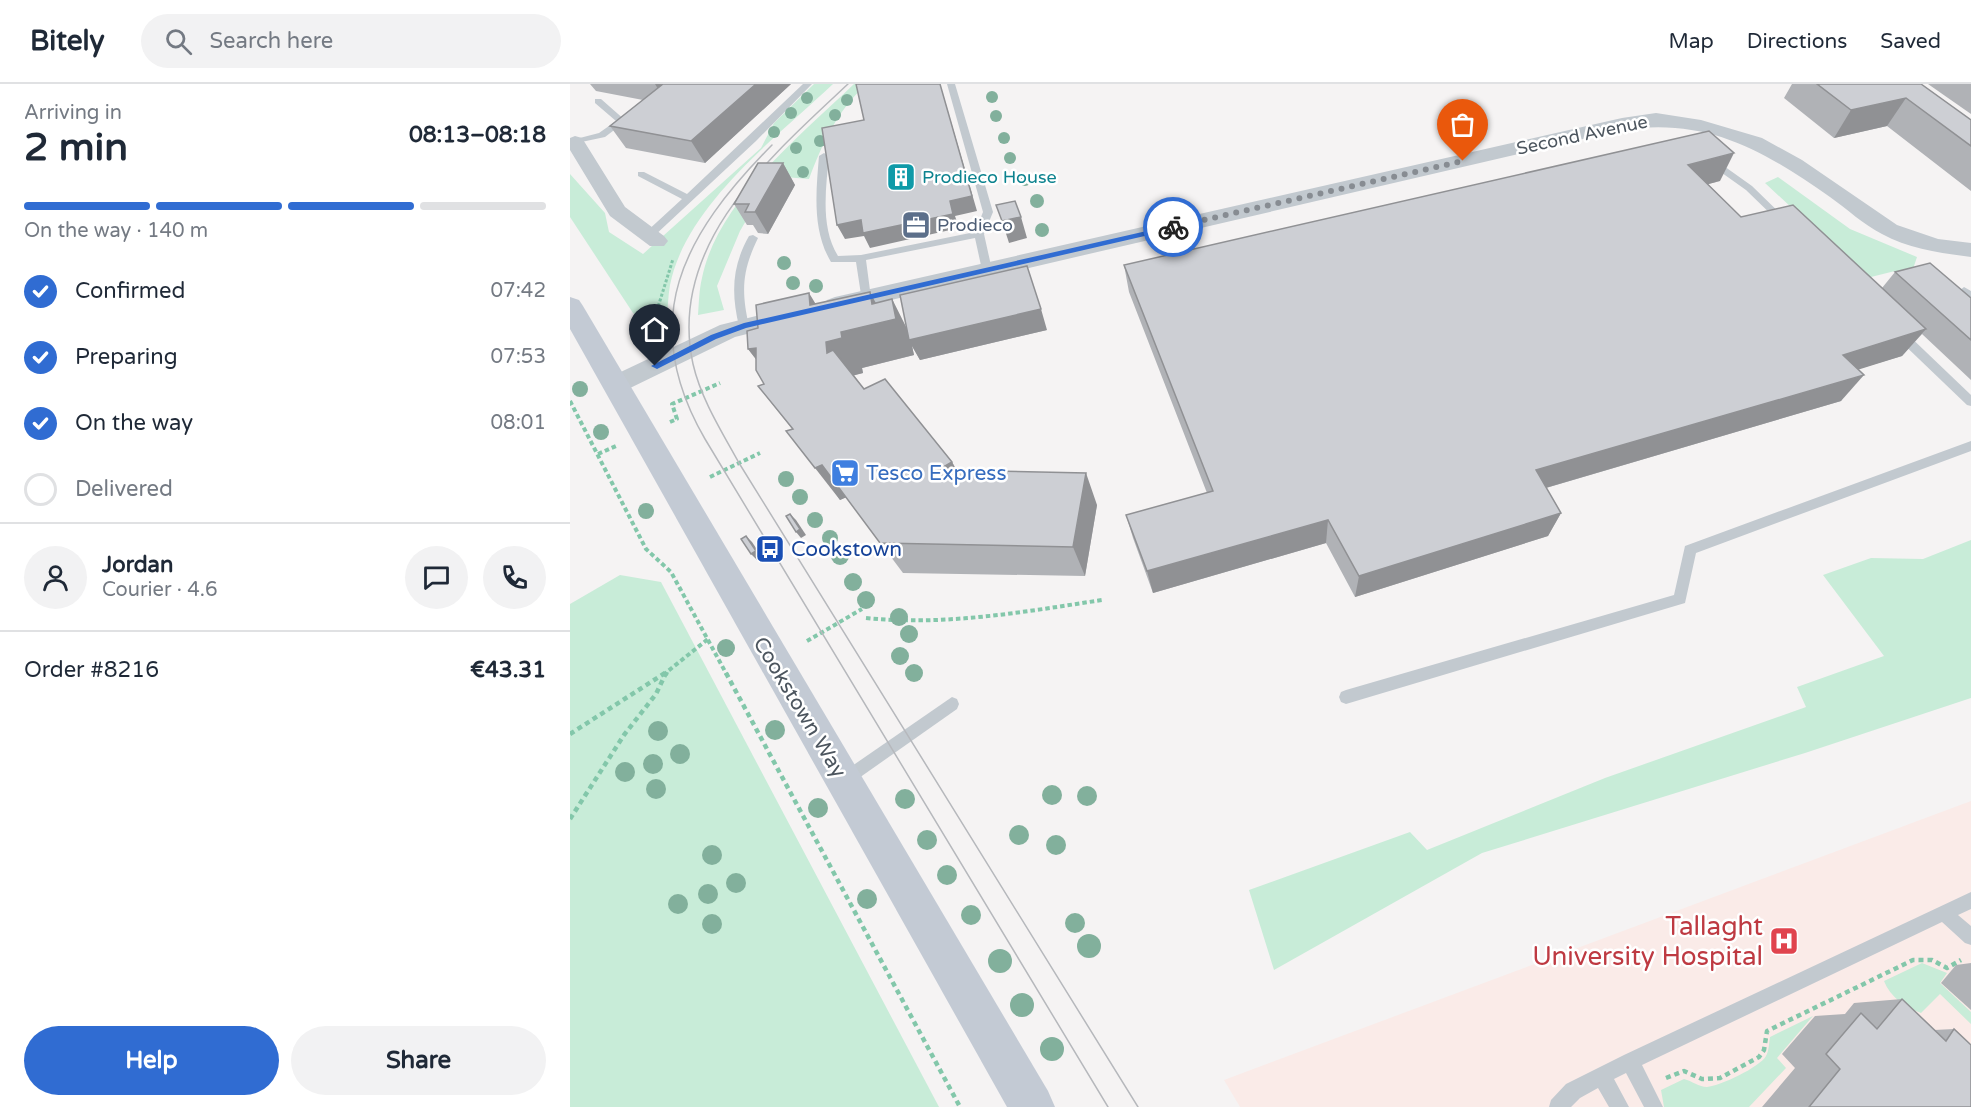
<!DOCTYPE html>
<meta charset="utf-8">
<style>
body{margin:0;font-family:"Varela Round",sans-serif;background:#f2f2f3;color:#1f2937;height:100vh;display:flex;flex-direction:column;font-size:22px;white-space:nowrap}
*{box-sizing:border-box;margin:0}
p{font-size:20px;color:#747a83}
.icon{flex:none;width:33px;height:33px;fill:none;stroke:currentColor;stroke-width:2;stroke-linecap:round;stroke-linejoin:round}
.map{position:relative;flex:1;overflow:hidden}
.side{display:flex;flex-direction:column;background:#fff;width:570px}
.side>*{flex:none}
.pin{position:absolute;display:grid;place-items:center;width:51px;height:51px;color:#fff;margin:-62px -26px;border-radius:50% 50% 50% 0;rotate:-45deg;box-shadow:0 0 6px #0007}
.pin .icon{rotate:45deg}
.courier{position:absolute;display:grid;place-items:center;width:60px;height:60px;margin:-30px;border:4px solid #306cd2;border-radius:50%;background:#fff;color:#222;box-shadow:0 2px 8px #0007}
.head em{font-style:normal;font-weight:700}
.head div{display:flex;flex-direction:column-reverse}
.head{display:flex;align-items:center;justify-content:space-between;height:102px;padding:0 24px}
h1{font-size:39px;font-weight:700;line-height:45px}
.bar{display:grid;grid-template-columns:repeat(4,1fr);gap:9px 6px;align-content:center;height:72px;padding:0 24px}
.bar i{height:8px;border-radius:4px;background:#e0e1e3}
.bar .selected{background:#306cd2}
.bar p{grid-column:span 4}
.line{display:flex;align-items:center;gap:15px;padding:0 24px;border-top:2px solid #e0e1e3}
.line div{flex:1}
.round{display:grid;place-items:center;flex:none;width:63px;height:63px;border-radius:32px;background:#f2f2f3}
ol{padding:0 24px;list-style:none}
li{display:flex;align-items:center;gap:18px;height:66px}
li p{margin-inline-start:auto}
li .icon{padding:6px;border-radius:50%;background:#306cd2;color:#fff;stroke-width:4}
li:last-child{color:#747a83}
li i{width:33px;height:33px;border:3px solid #e0e1e3;border-radius:50%}
.primary-button{display:flex;gap:12px;margin-top:auto;padding:12px 24px}
.primary-button a{flex:1;height:69px;border-radius:36px;background:#306cd2;color:#fff;font-size:24px;font-weight:700;line-height:69px;text-align:center}
.primary-button a+a{background:#f2f2f3;color:#1f2937}
header{display:flex;align-items:center;gap:36px;box-sizing:border-box;height:84px;padding:0 30px;background:#fff;border-bottom:2px solid #e0e1e3}
header strong{font-size:28px}
nav{display:flex;gap:33px;margin-inline-start:auto;font-size:21px}
.search{width:420px;height:54px;background:#f2f2f3;display:flex;align-items:center;gap:15px;box-sizing:border-box;padding:0 21px;border-radius:33px;color:#747a83;font-size:22px}
main{display:flex;flex:1;min-height:0}
.map>svg:first-child{display:block}
</style>
<header>
<strong>Bitely</strong>
<div class="search"><svg class="icon" aria-label="search" viewBox="0 0 24 24"><circle cx="10" cy="10" r="6"/><path d="M15 15l6 6"/></svg>Search here</div>
<nav><a>Map</a><a>Directions</a><a>Saved</a></nav>
</header>
<main>
<section class="side">
<div class="head"><div><h1>2 min</h1><p>Arriving in</p></div><em>08:13–08:18</em></div>
<div class="bar"><i class="selected"></i><i class="selected"></i><i class="selected"></i><i></i><p>On the way · 140 m</p></div>
<ol>
<li><svg class="icon" aria-label="check" viewBox="0 0 24 24"><path d="M5 12l5 5 9-10"/></svg>Confirmed<p>07:42</p></li>
<li><svg class="icon" aria-label="check" viewBox="0 0 24 24"><path d="M5 12l5 5 9-10"/></svg>Preparing<p>07:53</p></li>
<li><svg class="icon" aria-label="check" viewBox="0 0 24 24"><path d="M5 12l5 5 9-10"/></svg>On the way<p>08:01</p></li>
<li><i></i>Delivered</li>
</ol>
<div class="line" style="height:108px"><a class="round"><svg class="icon" aria-label="person" viewBox="0 0 24 24"><circle cx="12" cy="8" r="4"/><path d="M4 21q1-7 8-7t8 7"/></svg></a><div><b>Jordan</b><p>Courier · 4.6</p></div><a class="round"><svg class="icon" aria-label="chat" viewBox="0 0 24 24"><path d="M4 5h16v11H9l-5 4z"/></svg></a><a class="round"><svg class="icon" aria-label="phone" viewBox="0 0 24 24"><path d="M5 4h4l2 5-3 2q2 4 5 5l2-3 5 2v4C11 20 4 13 5 4z"/></svg></a></div>
<div class="line" style="height:78px"><div>Order #8216</div><b>€43.31</b></div>
<div class="primary-button"><a>Help</a><a>Share</a></div>
</section>
<div class="map">
<svg width="1401" height="1023" viewBox="0 0 1401 1023">
<rect width="100%" height="100%" fill="#f5f3f3"/>
<polygon fill="#faebe8" points="1401,717 1401,1023 670,1023 654,996"/>
<g fill="#c8ecd8">
<path d="M 244,0 L 263,0 C 207,53 116,121 100,201 C 98,212 98,225 96,237 C 83,243 74,237 63,229 L 0,133 L 0,90 L 35,129 L 39,148 L 73,170 L 191,64 L 204,39 Z"/>
<path d="M 284,0 L 297,0 C 268,25 252,60 239,95 L 202,92 L 170,147 L 147,202 L 154,226 L 128,231 C 129,219 129,206 132,194 C 147,118 231,51 284,0 Z"/>
<polygon points="1208,93 1280,145 1347,173 1339,197 1325,187 1293,195 1276,174 1195,99"/>
<polygon points="1401,456 1401,614 1235,669 912,769 704,886 679,806 840,748 857,766 1035,694 1236,623 1227,603 1314,572 1253,491 1301,474 1353,475"/>
<polygon points="50,491 91,498 369,1023 0,1023 0,520"/>
<path d="M 1352,879 L 1377,889 L 1370,899 L 1401,928 L 1401,940 L 1370,910 L 1351,929 C 1336,924 1320,913 1314,897 Z"/>
<path d="M 1243,932 L 1207,974 L 1216,984 L 1179,1023 L 1094,1023 L 1091,1006 L 1114,995 C 1122,997 1129,1003 1137,1003 C 1150,1002 1190,983 1196,972 C 1199,967 1199,959 1200,953 Z"/>
</g>
<g fill="none" stroke-linecap="round" stroke-linejoin="round">
<polyline stroke="#83c7aa" stroke-width="3" stroke-dasharray="3 2" stroke-linecap="butt" points="70,239 88,223 103,175"/>
<g stroke="#83c7aa" stroke-width="4" stroke-dasharray="4.5 3" stroke-linecap="butt">
<polyline points="0,317 76,465 101,488 157,591"/>
<polyline points="100,338 107,335 102,320 150,299"/>
<polyline points="28,370 46,362"/>
<polyline points="140,393 190,369"/>
<path d="M 296,534 C 376,542 453,528 532,516"/>
<polyline points="237,557 292,525"/>
<polyline points="93,591 138,555"/>
<polyline points="96,591 97,588"/>
</g>
<g stroke="#83c7aa" stroke-width="4.5" stroke-dasharray="5 4" stroke-linecap="butt">
<polyline points="156,589 390,1023"/>
<polyline points="0,650 95,589"/>
<polyline points="0,735 54,651 86,610 96,589"/>
<polyline points="1096,994 1114,987 1132,995 1150,994 1189,973 1194,966 1197,947 1343,876 1362,876 1377,884 1391,876"/>
</g>
<g fill="#c2c9cf" fill-rule="evenodd">
<polygon points="233,0 242,0 186,57 83,153 75,153 75,149 112,115 68,92 68,88 74,88 117,110"/>
<path d="M 377,0 L 385,0 L 423,128 L 414,150 L 422,186 L 417,189 L 412,186 L 405,154 L 296,176 L 301,214 L 300,217 L 292,217 L 286,178 L 261,178 C 242,146 246,108 249,72 L 254,69 L 259,72 C 256,104 250,143 268,172 L 291,171 L 405,148 L 413,128 Z"/>
<polygon points="25,15 31,15 56,37 35,53 2,60 2,56 29,49 46,37 25,19"/>
<polygon points="1138,75 1144,75 1182,102 1217,136 1217,140 1211,140 1176,106 1138,79"/>
<path d="M 183,151 L 188,154 C 172,187 171,207 179,242 L 174,246 L 169,242 C 161,209 162,182 179,152 Z"/>
<polygon points="1394,203 1401,207 1401,217 1389,207"/>
<polygon points="1329,245 1333,246 1401,311 1401,322 1397,321 1325,252 1324,249"/>
<polygon points="1401,357 1401,367 1126,469 1115,519 776,620 771,618 769,613 771,608 776,606 1104,511 1115,462"/>
<polygon points="382,613 387,615 389,620 387,625 279,701 274,704 269,701 266,696 269,691"/>
<polygon points="1401,808 1401,825 1388,831 1401,842 1401,861 1395,859 1372,838 1072,981 1093,1023 1074,1023 1056,989 1044,995 1059,1023 1039,1023 1028,1004 1010,1014 1001,1023 979,1023 981,1016 996,1000 1054,971"/>
</g>
<g fill="#c2c9cf" fill-rule="evenodd">
<path d="M 1086,29 L 1131,36 L 1192,54 L 1232,76 L 1327,141 L 1368,155 L 1401,159 L 1401,173 C 1371,169 1339,165 1312,150 C 1294,141 1277,125 1260,113 C 1193,66 1137,33 1052,46 L 265,229 L 257,226 L 254,221 L 257,216 L 265,213 L 1052,34 Z"/>
<polygon points="5,52 12,54 55,123 94,152 98,157 94,162 80,162 40,132 0,66 0,54"/>
<polygon points="226,222 234,224 237,230 234,236 165,253 56,306 47,309 38,306 35,300 38,294 150,241"/>
</g>
<polygon fill="#c3cad4" fill-rule="evenodd" points="0,213 9,216 13,222 478,1007 485,1023 437,1023 0,245"/>
<g stroke="#b6b8bc" stroke-width="1.5">
<path d="M 278,0 C 200,73 97,161 123,280 C 131,315 152,348 169,379 L 568,1023"/>
<path d="M 202,61 C 113,151 66,236 135,355 L 538,1023"/>
</g>
</g>
<g fill="#82b09c">
<circle cx="422" cy="13" r="6"/>
<circle cx="237" cy="14" r="6"/>
<circle cx="277" cy="16" r="6"/>
<circle cx="221" cy="29" r="6"/>
<circle cx="265" cy="31" r="6"/>
<circle cx="426" cy="32" r="6"/>
<circle cx="204" cy="48" r="6"/>
<circle cx="434" cy="54" r="6"/>
<circle cx="250" cy="57" r="6"/>
<circle cx="226" cy="64" r="6"/>
<circle cx="440" cy="74" r="6"/>
<circle cx="233" cy="88" r="6"/>
<circle cx="455" cy="96" r="6"/>
<circle cx="467" cy="117" r="7"/>
<circle cx="472" cy="146" r="7"/>
<circle cx="214" cy="179" r="7"/>
<circle cx="223" cy="199" r="7"/>
<circle cx="246" cy="202" r="7"/>
<circle cx="10" cy="305" r="8"/>
<circle cx="31" cy="348" r="8"/>
<circle cx="216" cy="395" r="8"/>
<circle cx="230" cy="413" r="8"/>
<circle cx="76" cy="427" r="8"/>
<circle cx="245" cy="436" r="8"/>
<circle cx="260" cy="454" r="8"/>
<circle cx="270" cy="472" r="9"/>
<circle cx="283" cy="498" r="9"/>
<circle cx="296" cy="516" r="9"/>
<circle cx="329" cy="533" r="9"/>
<circle cx="339" cy="550" r="9"/>
<circle cx="156" cy="564" r="9"/>
<circle cx="330" cy="572" r="9"/>
<circle cx="344" cy="589" r="9"/>
<circle cx="205" cy="646" r="10"/>
<circle cx="88" cy="647" r="10"/>
<circle cx="110" cy="670" r="10"/>
<circle cx="83" cy="680" r="10"/>
<circle cx="55" cy="688" r="10"/>
<circle cx="86" cy="705" r="10"/>
<circle cx="482" cy="711" r="10"/>
<circle cx="517" cy="712" r="10"/>
<circle cx="335" cy="715" r="10"/>
<circle cx="248" cy="724" r="10"/>
<circle cx="449" cy="751" r="10"/>
<circle cx="357" cy="756" r="10"/>
<circle cx="486" cy="761" r="10"/>
<circle cx="142" cy="771" r="10"/>
<circle cx="377" cy="791" r="10"/>
<circle cx="166" cy="799" r="10"/>
<circle cx="138" cy="810" r="10"/>
<circle cx="297" cy="815" r="10"/>
<circle cx="108" cy="820" r="10"/>
<circle cx="401" cy="831" r="10"/>
<circle cx="505" cy="839" r="10"/>
<circle cx="142" cy="840" r="10"/>
<circle cx="519" cy="862" r="12"/>
<circle cx="430" cy="877" r="12"/>
<circle cx="452" cy="921" r="12"/>
<circle cx="482" cy="965" r="12"/>
</g>
<g fill="#b0b2b6">
<polygon points="20,0 221,0 135,79 56,64 40,42 73,16 26,7"/>
<polygon points="1222,0 1351,0 1401,36 1401,107 1317,42 1264,54 1214,14"/>
<polygon points="1358,0 1401,0 1401,30"/>
<polygon points="213,79 225,101 198,150 188,149 183,141 177,141 164,120"/>
<polygon points="1150,97 1138,100 1171,133 1312,204 1325,188 1401,214 1401,296 1352,250 1332,272 1288,285 1271,317 976,404 991,429 978,452 785,513 756,459 583,509 563,454 556,431 637,409 559,208 554,181"/>
<polygon points="322,215 337,245 477,246 350,276 342,262 344,271 292,284 293,289 284,291 294,305 382,378 387,387 527,421 515,492 333,489 276,413 270,416 222,345 188,302 194,300 186,275 178,265 188,244 246,220 306,219"/>
<polygon points="1401,879 1401,926 1371,899 1386,881"/>
<polygon points="1332,915 1364,946 1384,945 1401,1023 1192,1023 1225,984 1212,970 1245,932 1275,930 1284,919"/>
</g>
<g fill="#909194">
<polygon points="85,0 121,0 97,20"/>
<polygon points="186,0 221,0 135,79 121,57"/>
<polygon points="370,0 407,127 385,132 389,144 300,164 294,152 275,155 267,141 380,117"/>
<polygon points="1336,14 1317,42 1264,54 1281,26"/>
<polygon points="1164,69 1150,97 1105,109 1118,81"/>
<polygon points="213,79 225,101 198,150 185,128"/>
<polygon points="451,133 457,154 439,159 432,137"/>
<polygon points="300,208 316,238 322,215 340,251 471,225 477,246 350,276 342,262 344,271 292,284 293,289 278,293 257,269 240,221 239,209 261,245 271,248 302,220"/>
<polygon points="1356,245 1332,272 1252,297 1273,271"/>
<polygon points="186,264 205,300 178,265"/>
<polygon points="1294,291 1271,317 955,410 966,386"/>
<polygon points="382,378 400,410 368,386"/>
<polygon points="252,381 277,413 270,416 245,384"/>
<polygon points="516,389 527,421 515,492 503,463"/>
<polygon points="991,429 978,452 785,513 789,492"/>
<polygon points="220,430 226,436 236,451 231,454 226,448"/>
<polygon points="758,436 756,459 583,509 577,487"/>
<polygon points="176,452 182,458 192,473 187,476 181,470"/>
</g>
<g fill="#cdcfd4" stroke="#909194" stroke-width="1.5">
<polygon points="93,0 186,0 121,57 40,42"/>
<polygon points="286,0 370,0 402,112 380,117 383,130 293,149 291,136 267,141 252,44 294,36"/>
<polygon points="1247,0 1351,0 1401,36 1401,62 1336,14 1281,26"/>
<polygon points="1139,47 1164,69 1118,81 1171,133 1223,121 1356,245 1273,271 1294,291 966,386 991,429 789,492 758,436 577,487 556,431 643,407 554,181"/>
<polygon points="188,79 213,79 185,128 175,128 179,120 164,120"/>
<polygon points="445,117 451,133 432,137 426,121"/>
<polygon points="1360,179 1401,214 1401,256 1325,188"/>
<polygon points="457,182 471,225 339,256 330,211"/>
<polygon points="300,208 302,220 322,215 326,235 271,248 272,254 256,258 257,269 263,266 294,305 315,295 382,378 368,386 516,389 503,463 310,459 252,381 245,384 216,347 223,345 188,302 194,300 186,286 186,264 178,265 177,247 188,244 186,221 239,209 240,221"/>
<polygon points="220,430 230,445 226,448 216,432"/>
<polygon points="176,452 186,467 181,470 171,455"/>
<polygon points="1332,915 1376,957 1384,945 1401,961 1401,1023 1239,1023 1270,985 1256,970 1291,929 1307,945"/>
</g>
<polygon fill="#306cd2" points="603,141 605,145 176,244 146,255 87,285 81,282 141,251 174,239"/>
<g fill="none" stroke-linecap="round" stroke-linejoin="round">
<polyline stroke="#878c92" stroke-width="6" stroke-dasharray="0 10.8" points="603,143 893,77"/>
</g>
<defs>
<g id="building-square" transform="scale(1.5)"><rect x="-9" y="-9" width="18" height="18" rx="4" fill="#0f9aa8" stroke="#fff"/><path d="M-4-6H4V6H1V3H-1V6H-4ZM-2.5-4.3h1.7v1.8h-1.7ZM.8-4.3h1.7v1.8H.8ZM-2.5-1h1.7V.8h-1.7ZM.8-1h1.7V.8H.8Z" fill="#fff"/></g>
<g id="office-square" transform="scale(1.5)"><rect x="-9" y="-9" width="18" height="18" rx="4" fill="#5c6f8a" stroke="#fff"/><path d="M-6-3h4V-5.5h4V-3h4V5H-6ZM-1-4.5V-3h2v-1.5ZM-6 0V1H6V0Z" fill="#fff"/></g>
<g id="supermarket-square" transform="scale(1.5)"><rect x="-9" y="-9" width="18" height="18" rx="4" fill="#3f7fe0" stroke="#fff"/><path d="M-6-5.5h2.5l.6 2H6L4.5 2H-2.5L-4.4-4H-6ZM-1.5 3.2a1.3 1.3 0 1 0 .1 0ZM3 3.2a1.3 1.3 0 1 0 .1 0Z" fill="#fff"/></g>
<g id="bus-square" transform="scale(1.5)"><rect x="-9" y="-9" width="18" height="18" rx="4" fill="#1a4fb4" stroke="#fff"/><path d="M-5-6H5V4H4V6H2V4H-2V6H-4V4H-5ZM-3.5-4V0h7V-4ZM-3.5 1.2v1.5H-2V1.2ZM2 1.2v1.5H3.5V1.2Z" fill="#fff"/></g>
<g id="hospital-square" transform="scale(1.5)"><rect x="-9" y="-9" width="18" height="18" rx="4" fill="#e0444e" stroke="#fff"/><path d="M-5-5h3v3.5h4V-5h3V5h-3V1.5h-4V5h-3Z" fill="#fff"/></g>
</defs>
<g fill-rule="evenodd">
<use href="#building-square" x="331" y="93"/>
<use href="#office-square" x="346" y="141"/>
<use href="#supermarket-square" x="275" y="389"/>
<use href="#bus-square" x="200" y="465"/>
<use href="#hospital-square" x="1214" y="857"/>
</g>
<g text-anchor="middle" stroke-width="5" stroke-linejoin="round" paint-order="stroke">
<g font-size="18" fill="#4c555e" stroke="#fff">
<text transform="translate(1012 51) rotate(-12)" y="6">Second Avenue</text>
</g>
<g font-size="18" fill="#0d838f" stroke="#fff" text-anchor="start">
<text x="352" y="99">Prodieco House</text>
</g>
<g font-size="18" fill="#4e5e75" stroke="#fff" text-anchor="start">
<text x="367" y="147">Prodieco</text>
</g>
<g font-size="21" fill="#366cbe" stroke="#fff" text-anchor="start">
<text x="296" y="396">Tesco Express</text>
</g>
<g font-size="21" fill="#164399" stroke="#fff" text-anchor="start">
<text x="221" y="472">Cookstown</text>
</g>
<g font-size="21" fill="#4c555e" stroke="#fff">
<text transform="translate(230 623) rotate(59)" y="7">Cookstown Way</text>
</g>
<g font-size="26" fill="#be3a42" stroke="#fff" text-anchor="end">
<text x="1193" y="851">Tallaght<tspan x="1193" dy="30">University Hospital</tspan></text>
</g>
</g>
</svg>
<div class="pin" style="left:893px;top:77px;background:#ea580c"><svg class="icon" aria-label="bag" viewBox="0 0 24 24"><path d="M5 8h14l-1 12H6zM9 8a3 3 0 0 1 6 0"/></svg></div>
<div class="pin" style="left:85px;top:282px;background:#1f2937"><svg class="icon" aria-label="home" viewBox="0 0 24 24"><path d="M3 11l9-7 9 7M6 9v11h12V9"/></svg></div>
<div class="courier" style="left:603px;top:143px"><svg class="icon" aria-label="bike" viewBox="0 0 24 24"><circle cx="6" cy="16" r="4"/><circle cx="18" cy="16" r="4"/><path d="M6 16l4-8h5l3 8M10 8l3 8H6M13 5h3"/></svg></div>
</div>
</main>
